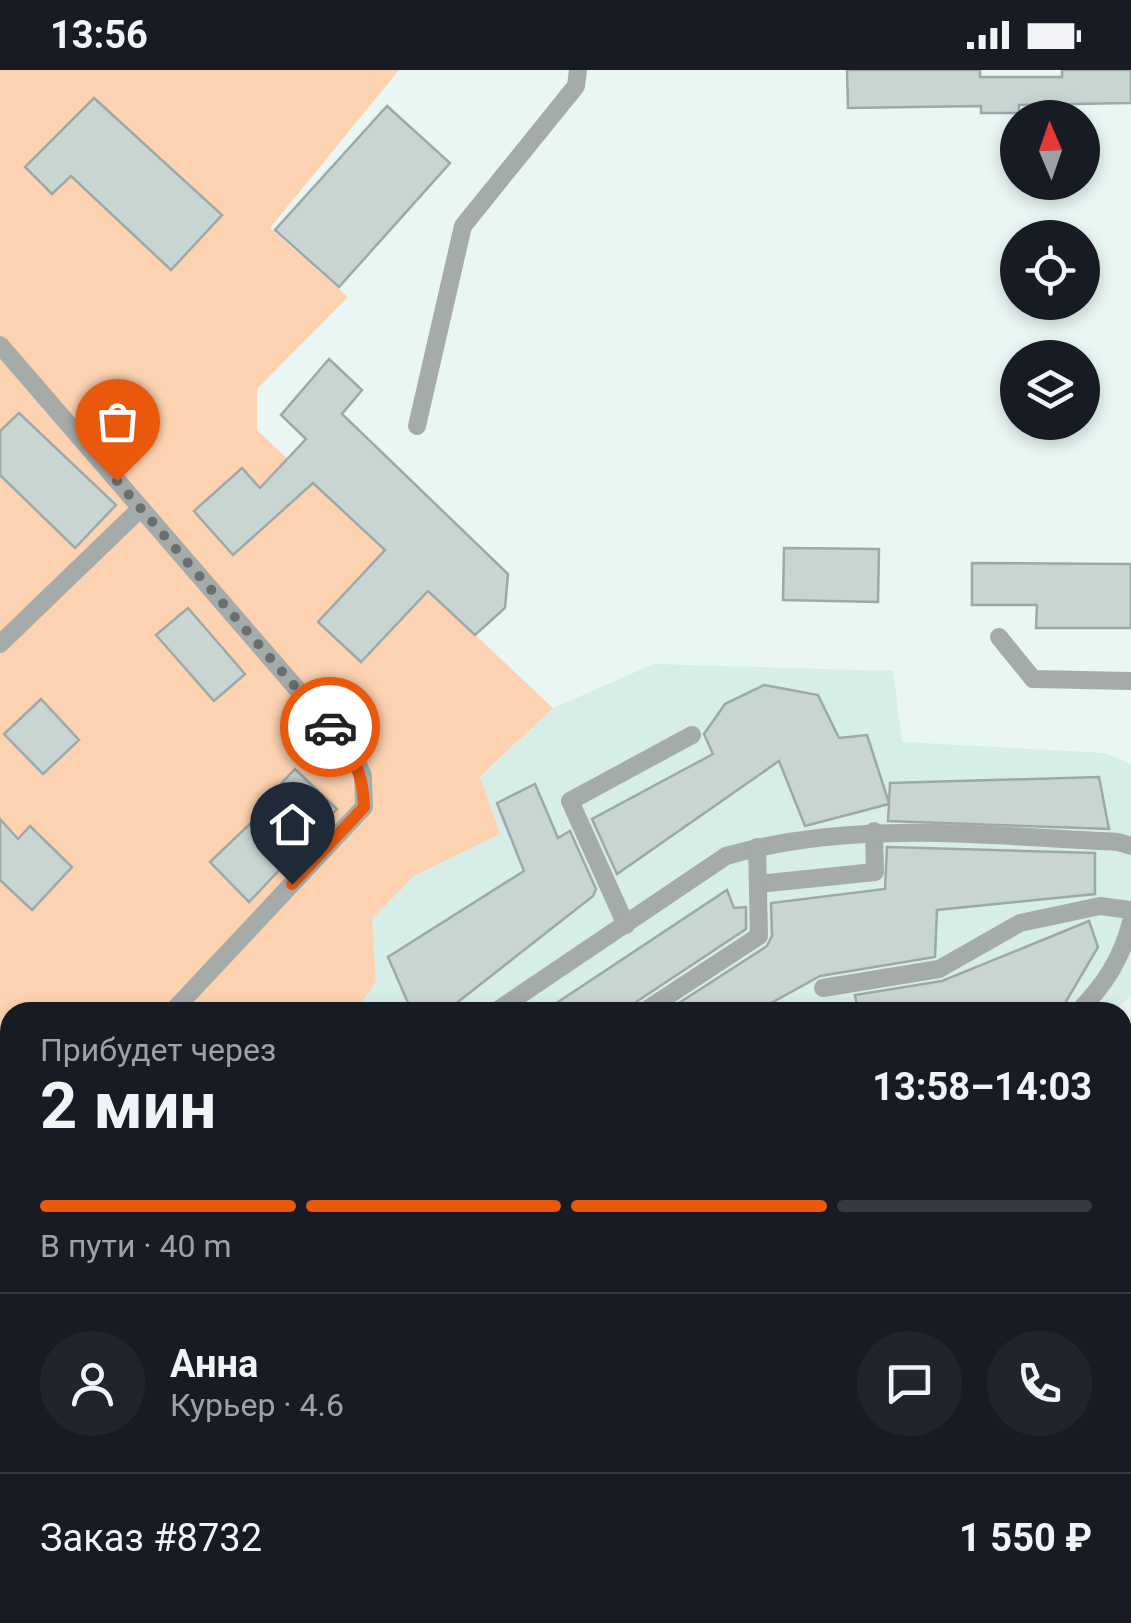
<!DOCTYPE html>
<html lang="ru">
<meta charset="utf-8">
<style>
body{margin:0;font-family:Roboto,sans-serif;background:#20242c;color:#f1f3f6;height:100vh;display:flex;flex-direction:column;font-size:38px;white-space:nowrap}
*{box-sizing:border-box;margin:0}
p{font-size:32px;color:#9ea1a6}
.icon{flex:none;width:55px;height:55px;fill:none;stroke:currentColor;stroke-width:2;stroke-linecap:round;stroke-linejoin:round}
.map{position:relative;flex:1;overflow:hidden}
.drawer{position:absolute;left:0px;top:932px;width:1132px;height:622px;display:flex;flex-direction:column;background:#171b24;border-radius:30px 30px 0 0;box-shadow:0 5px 15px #0003}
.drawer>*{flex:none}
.needle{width:65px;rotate:358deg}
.fabs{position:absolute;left:1000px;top:30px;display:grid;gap:20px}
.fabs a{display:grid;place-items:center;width:100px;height:100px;border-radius:50%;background:#171b24;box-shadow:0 5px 15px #0003;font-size:50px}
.pin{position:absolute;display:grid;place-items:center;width:85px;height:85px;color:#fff;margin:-102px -42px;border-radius:50% 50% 50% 0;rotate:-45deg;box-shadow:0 0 10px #0007}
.pin .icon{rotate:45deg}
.courier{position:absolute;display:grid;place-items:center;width:100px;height:100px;margin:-50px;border:8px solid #ea580c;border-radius:50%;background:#fff;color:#222;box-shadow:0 2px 12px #0007}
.headline em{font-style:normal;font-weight:700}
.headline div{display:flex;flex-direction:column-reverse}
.headline{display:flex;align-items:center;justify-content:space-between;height:170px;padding:0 40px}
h1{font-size:65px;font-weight:700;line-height:75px}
.bar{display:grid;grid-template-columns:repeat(4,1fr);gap:15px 10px;align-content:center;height:120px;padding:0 40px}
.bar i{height:12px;border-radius:8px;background:#363941}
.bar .current{background:#ea580c}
.bar p{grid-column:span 4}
.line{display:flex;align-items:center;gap:25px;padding:0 40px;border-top:2px solid #363941}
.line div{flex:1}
.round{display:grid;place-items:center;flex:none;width:105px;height:105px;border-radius:52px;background:#20242c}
.status{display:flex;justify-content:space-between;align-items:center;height:70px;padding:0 50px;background:#171b24;direction:ltr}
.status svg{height:28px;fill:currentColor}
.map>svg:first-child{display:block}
</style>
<div class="status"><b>13:56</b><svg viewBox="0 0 49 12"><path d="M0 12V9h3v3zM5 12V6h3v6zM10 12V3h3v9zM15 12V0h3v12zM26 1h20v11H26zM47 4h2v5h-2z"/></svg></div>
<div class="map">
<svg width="1131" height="1553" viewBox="0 0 1131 1553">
<rect width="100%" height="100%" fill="#e9f6f3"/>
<g fill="#d7ede7">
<polygon points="654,594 893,601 902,672 1104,683 1131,694 1131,927 1110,942 354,942 376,912 371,849 414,806 500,764 480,708 553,638"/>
<polygon points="51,1545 812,1545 811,1553 45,1553"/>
</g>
<polygon fill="#fdd2b0" points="0,0 399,0 270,158 348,227 257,319 257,360 553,638 480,707 500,764 414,806 372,849 376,912 354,942 10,942 10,1545 51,1545 45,1553 0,1553"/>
<g fill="#c8d5d2" stroke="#9da9a6" stroke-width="2.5">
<polygon points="847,0 980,0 980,7 1062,7 1062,0 1131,0 1131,33 1019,35 1019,43 981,43 981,36 848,38"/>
<polygon points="94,28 222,145 171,200 71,106 52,124 25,97"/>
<polygon points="387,36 450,93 339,217 275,160"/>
<polygon points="329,289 362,320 342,344 508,504 505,538 475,565 428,521 361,592 318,552 385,480 313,413 233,485 194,441 242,398 260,418 306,369 281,345"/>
<polygon points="19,343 116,435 75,478 0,405 0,361"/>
<polygon points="784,478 879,479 878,532 783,530"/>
<polygon points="972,493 1131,494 1131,558 1036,558 1037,535 972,535"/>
<polygon points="188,538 245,604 214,631 156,565"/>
<polygon points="764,615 818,625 839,668 867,665 889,733 890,713 1099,707 1109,759 888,751 889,734 805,756 779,691 617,804 592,749 713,684 704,664 725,634"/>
<polygon points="41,629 79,670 43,704 4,664"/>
<polygon points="295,699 337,739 249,832 210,792 258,746 254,742"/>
<polygon points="535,714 558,768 570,761 596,819 593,826 445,942 412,942 388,887 524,801 497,733"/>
<polygon points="0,749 18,769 30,756 72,797 32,840 0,810"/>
<polygon points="887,777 1095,783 1095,824 937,840 935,887 820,906 755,942 665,942 767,876 772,866 771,833 885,819"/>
<polygon points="727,820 734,838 746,837 746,859 636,932 631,942 543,942"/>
<polygon points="1089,851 1098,877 1064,935 1052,942 858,942 855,925 942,911"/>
</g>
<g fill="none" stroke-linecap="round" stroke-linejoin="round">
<g stroke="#a5aba9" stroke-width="18">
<polyline points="0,275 354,685 363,706 364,737 172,942"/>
<polyline points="417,356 463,156 576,16 578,0"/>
<polyline points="999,567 1033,609 1131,611"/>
<polyline points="0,574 141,438"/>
<polyline points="758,814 875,802 874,761"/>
<polyline points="626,855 570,731 692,665"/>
<polyline points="823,918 939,899 1020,853 1100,836 1131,840"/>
<path d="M 495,942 L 726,786 C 853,749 987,766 1118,772 L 1131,776"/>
<polyline points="643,942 759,866 757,777"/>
<path d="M 1078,942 C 1105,914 1121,890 1131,852"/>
<polyline points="0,1126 10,1115"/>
<polyline points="1122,1468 1131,1468"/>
<polyline points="1122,1540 1131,1540"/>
<polyline points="587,1545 692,1545"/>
<polyline points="155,1553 162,1545"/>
<polyline points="365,1553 365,1545"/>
<polyline points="547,1553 581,1545"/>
<polyline points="795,1553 796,1545"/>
<polyline points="1005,1553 1018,1546 1040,1545"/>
</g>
<g stroke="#a5aba9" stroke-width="30">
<polyline points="1122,1000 1131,994"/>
<polyline points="864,1545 864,1553"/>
</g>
</g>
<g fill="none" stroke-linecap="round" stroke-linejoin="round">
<polyline stroke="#686f6e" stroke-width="10" stroke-dasharray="0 18" points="117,411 330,657"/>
<path stroke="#ea580c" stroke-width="12" d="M 292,814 L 364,737 C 363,701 353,684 330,657"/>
</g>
</svg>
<div class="fabs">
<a><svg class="needle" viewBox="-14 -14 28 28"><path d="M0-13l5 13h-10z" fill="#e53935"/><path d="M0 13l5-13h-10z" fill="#9ea1a6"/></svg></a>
<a><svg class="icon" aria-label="locate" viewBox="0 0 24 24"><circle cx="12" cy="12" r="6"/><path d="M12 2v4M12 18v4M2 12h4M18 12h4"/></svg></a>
<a><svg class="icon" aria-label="layers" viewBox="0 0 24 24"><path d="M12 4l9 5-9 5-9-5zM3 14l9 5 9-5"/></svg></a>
</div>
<div class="pin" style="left:117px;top:411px;background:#ea580c"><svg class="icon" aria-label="bag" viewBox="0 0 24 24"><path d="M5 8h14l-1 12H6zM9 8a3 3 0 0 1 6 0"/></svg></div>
<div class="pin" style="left:292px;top:814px;background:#1f2937"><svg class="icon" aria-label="home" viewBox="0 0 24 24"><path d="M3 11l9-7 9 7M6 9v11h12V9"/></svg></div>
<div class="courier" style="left:330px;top:657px"><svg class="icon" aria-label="car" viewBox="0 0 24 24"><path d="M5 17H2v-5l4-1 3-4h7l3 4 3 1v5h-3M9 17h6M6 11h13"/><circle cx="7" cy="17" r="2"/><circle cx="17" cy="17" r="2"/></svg></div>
<section class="drawer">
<div class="headline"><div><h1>2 мин</h1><p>Прибудет через</p></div><em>13:58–14:03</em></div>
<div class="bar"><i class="current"></i><i class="current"></i><i class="current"></i><i></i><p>В пути · 40 m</p></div>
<div class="line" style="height:180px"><a class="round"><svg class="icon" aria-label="person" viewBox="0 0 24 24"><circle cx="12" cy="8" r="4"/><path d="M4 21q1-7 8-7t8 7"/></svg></a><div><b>Анна</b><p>Курьер · 4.6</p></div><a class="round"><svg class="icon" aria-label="chat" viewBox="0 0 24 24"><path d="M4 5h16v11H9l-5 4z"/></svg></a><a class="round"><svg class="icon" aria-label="phone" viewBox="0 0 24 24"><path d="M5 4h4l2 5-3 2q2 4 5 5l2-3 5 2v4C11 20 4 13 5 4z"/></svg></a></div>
<div class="line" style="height:130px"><div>Заказ #8732</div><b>1 550 ₽</b></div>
</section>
</div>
